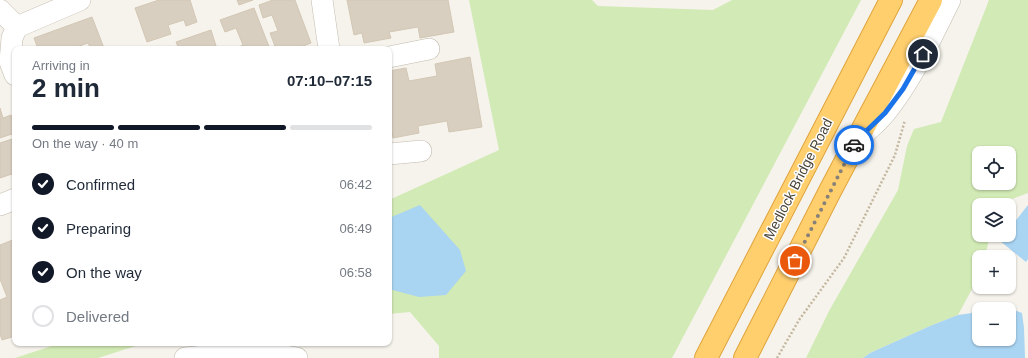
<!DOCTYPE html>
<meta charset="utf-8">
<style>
body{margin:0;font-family:Arial,sans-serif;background:#f2f2f3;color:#1f2937;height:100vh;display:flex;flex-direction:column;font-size:15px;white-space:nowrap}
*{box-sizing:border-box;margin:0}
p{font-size:13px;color:#747a83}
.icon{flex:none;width:22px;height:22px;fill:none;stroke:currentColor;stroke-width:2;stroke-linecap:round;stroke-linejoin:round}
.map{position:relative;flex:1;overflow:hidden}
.drawer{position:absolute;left:12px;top:46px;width:380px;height:300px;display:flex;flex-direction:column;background:#fff;border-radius:8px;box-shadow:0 1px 3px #0004}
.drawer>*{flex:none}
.controls{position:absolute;left:972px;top:146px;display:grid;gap:8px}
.controls a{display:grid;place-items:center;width:44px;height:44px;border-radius:8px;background:#fff;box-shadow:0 1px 3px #0004;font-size:20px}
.pin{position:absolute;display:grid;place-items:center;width:34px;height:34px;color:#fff;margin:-17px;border:2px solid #fff;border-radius:50%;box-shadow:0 1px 4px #0007}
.courier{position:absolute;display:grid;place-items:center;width:40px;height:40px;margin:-20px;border:3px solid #1a73e8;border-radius:50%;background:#fff;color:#222;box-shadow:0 1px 5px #0007}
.summary em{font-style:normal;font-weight:600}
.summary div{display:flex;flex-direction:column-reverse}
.summary{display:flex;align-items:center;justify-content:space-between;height:68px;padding:0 20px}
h1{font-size:26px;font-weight:600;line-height:30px}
.bar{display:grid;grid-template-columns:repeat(4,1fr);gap:6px 4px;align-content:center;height:48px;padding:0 20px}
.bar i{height:5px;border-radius:3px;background:#e0e1e3}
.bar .on{background:#111827}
.bar p{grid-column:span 4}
ol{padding:0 20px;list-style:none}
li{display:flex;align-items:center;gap:12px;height:44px}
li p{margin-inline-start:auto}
li .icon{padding:4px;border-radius:50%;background:#111827;color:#fff;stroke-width:4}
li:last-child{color:#747a83}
li i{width:22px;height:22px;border:2px solid #e0e1e3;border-radius:50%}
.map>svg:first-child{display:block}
</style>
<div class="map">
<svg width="1028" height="358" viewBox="0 0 1028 358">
<rect width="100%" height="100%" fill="#f6f3ec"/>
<g fill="#d2eab5" fill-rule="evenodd">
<polygon points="469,0 592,0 598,6 713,10 732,0 861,0 672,358 439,358 439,346 410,312 389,314 389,200 499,150"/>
<path d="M 989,0 L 1028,0 L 1028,193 L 996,205 L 979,205 L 979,235 L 990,235 L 985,257 L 979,257 L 979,276 L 958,315 L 930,326 L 870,353 L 863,358 L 806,358 L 829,311 L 898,190 L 907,146 L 914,129 L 941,122 ZM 979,153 L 1009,153 L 1009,183 L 979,183 Z"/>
<polygon points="61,343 145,343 98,358 15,358"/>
</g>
<g fill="#a9d4f2">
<polygon points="420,205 460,250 466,271 446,295 419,297 389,289 389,218"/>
<polygon points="1028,205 1028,259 1026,262 1000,241 1004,235 1009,235 1009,229"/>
<polygon points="1008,308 1022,313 1024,328 1025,358 863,358 870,353 930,326 958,315 979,312 979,339 1009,339 1009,309 1001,309"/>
</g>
<g fill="#d8cfc1" stroke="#d3c7b4">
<polygon points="159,0 190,0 197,22 186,26 184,20 168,25 171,34 147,42 135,8"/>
<polygon points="237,0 253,0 239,5"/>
<polygon points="273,0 295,0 311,43 295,49 276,49 270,33 278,31 272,15 263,18 259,5"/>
<polygon points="347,0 448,0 454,32 420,38 418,27 389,32 391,38 364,43 362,33 354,35"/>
<polygon points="254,8 270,49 234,49 243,45 236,28 225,32 220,20"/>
<polygon points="92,17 104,48 91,49 88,43 76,47 75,49 38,49 34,38"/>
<polygon points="211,30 217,49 179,49 176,42"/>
<polygon points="470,57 482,127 449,132 447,121 418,126 419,133 393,138 391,128 389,129 389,71 406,68 409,81 437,76 435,64"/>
<polygon points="0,108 3,118 11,115 15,127 15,133 0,138"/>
<polygon points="12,139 15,148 15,173 0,178 0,143"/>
<polygon points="15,239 15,336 2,340 0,334 0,300 7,297 0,279 0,245"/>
</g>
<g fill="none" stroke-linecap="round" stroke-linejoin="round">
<g stroke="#c2bbae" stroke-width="22">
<g id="minor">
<polyline points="322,0 329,49"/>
<polyline points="0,10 17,27"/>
<polyline points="389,57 429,49"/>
<polyline points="15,75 10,62 12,38 17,27 80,0"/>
<path d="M 862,136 C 870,128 879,121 886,112 C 913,78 931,38 950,0"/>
<polyline points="389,154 421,151"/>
<polyline points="0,205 15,199"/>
<polyline points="185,358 257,351 297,358"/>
</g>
</g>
<g stroke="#e0a43c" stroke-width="24">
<g id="highway">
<polyline points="706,358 891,0"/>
<polyline points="745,358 830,191 931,0"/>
</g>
</g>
<polyline stroke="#c4b79f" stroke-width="2.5" stroke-dasharray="2 2" stroke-linecap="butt" points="777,358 799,320 844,258 895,155 905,120"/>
<use href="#minor" stroke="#fff" stroke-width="21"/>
<use href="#highway" stroke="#ffcf6e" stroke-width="22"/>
</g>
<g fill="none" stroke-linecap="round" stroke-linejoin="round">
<polyline stroke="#878178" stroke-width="4" stroke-dasharray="0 7.2" points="795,261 854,145"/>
<polyline stroke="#1a73e8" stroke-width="5" points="854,145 856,141 885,113 903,89 923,54"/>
</g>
<g text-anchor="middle" stroke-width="3" stroke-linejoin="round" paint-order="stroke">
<g font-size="14" fill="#4b4439" stroke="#fff">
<text transform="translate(798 179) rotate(-63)" y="5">Medlock Bridge Road</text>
</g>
</g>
</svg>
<div class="controls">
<a><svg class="icon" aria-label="locate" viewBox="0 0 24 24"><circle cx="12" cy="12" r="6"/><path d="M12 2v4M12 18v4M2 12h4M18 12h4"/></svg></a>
<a><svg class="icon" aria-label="layers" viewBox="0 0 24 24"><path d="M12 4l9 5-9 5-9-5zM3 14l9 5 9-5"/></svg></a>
<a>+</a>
<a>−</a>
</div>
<div class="pin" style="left:795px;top:261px;background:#ea580c"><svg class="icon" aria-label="bag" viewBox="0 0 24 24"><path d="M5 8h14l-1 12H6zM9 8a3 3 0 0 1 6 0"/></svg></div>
<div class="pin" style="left:923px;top:54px;background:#1f2937"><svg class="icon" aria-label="home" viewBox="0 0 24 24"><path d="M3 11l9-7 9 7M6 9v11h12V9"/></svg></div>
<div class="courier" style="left:854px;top:145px"><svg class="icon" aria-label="car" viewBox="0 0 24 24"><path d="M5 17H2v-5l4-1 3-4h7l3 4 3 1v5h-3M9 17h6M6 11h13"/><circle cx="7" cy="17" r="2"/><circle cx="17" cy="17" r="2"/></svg></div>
<section class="drawer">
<div class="summary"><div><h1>2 min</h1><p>Arriving in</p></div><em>07:10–07:15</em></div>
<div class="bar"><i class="on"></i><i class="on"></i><i class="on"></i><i></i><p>On the way · 40 m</p></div>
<ol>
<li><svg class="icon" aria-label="check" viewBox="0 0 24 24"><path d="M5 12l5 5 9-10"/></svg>Confirmed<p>06:42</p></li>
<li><svg class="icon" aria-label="check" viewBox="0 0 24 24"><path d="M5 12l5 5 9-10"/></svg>Preparing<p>06:49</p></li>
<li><svg class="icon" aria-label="check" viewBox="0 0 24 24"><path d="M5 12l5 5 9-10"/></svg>On the way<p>06:58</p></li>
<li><i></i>Delivered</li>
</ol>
</section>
</div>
